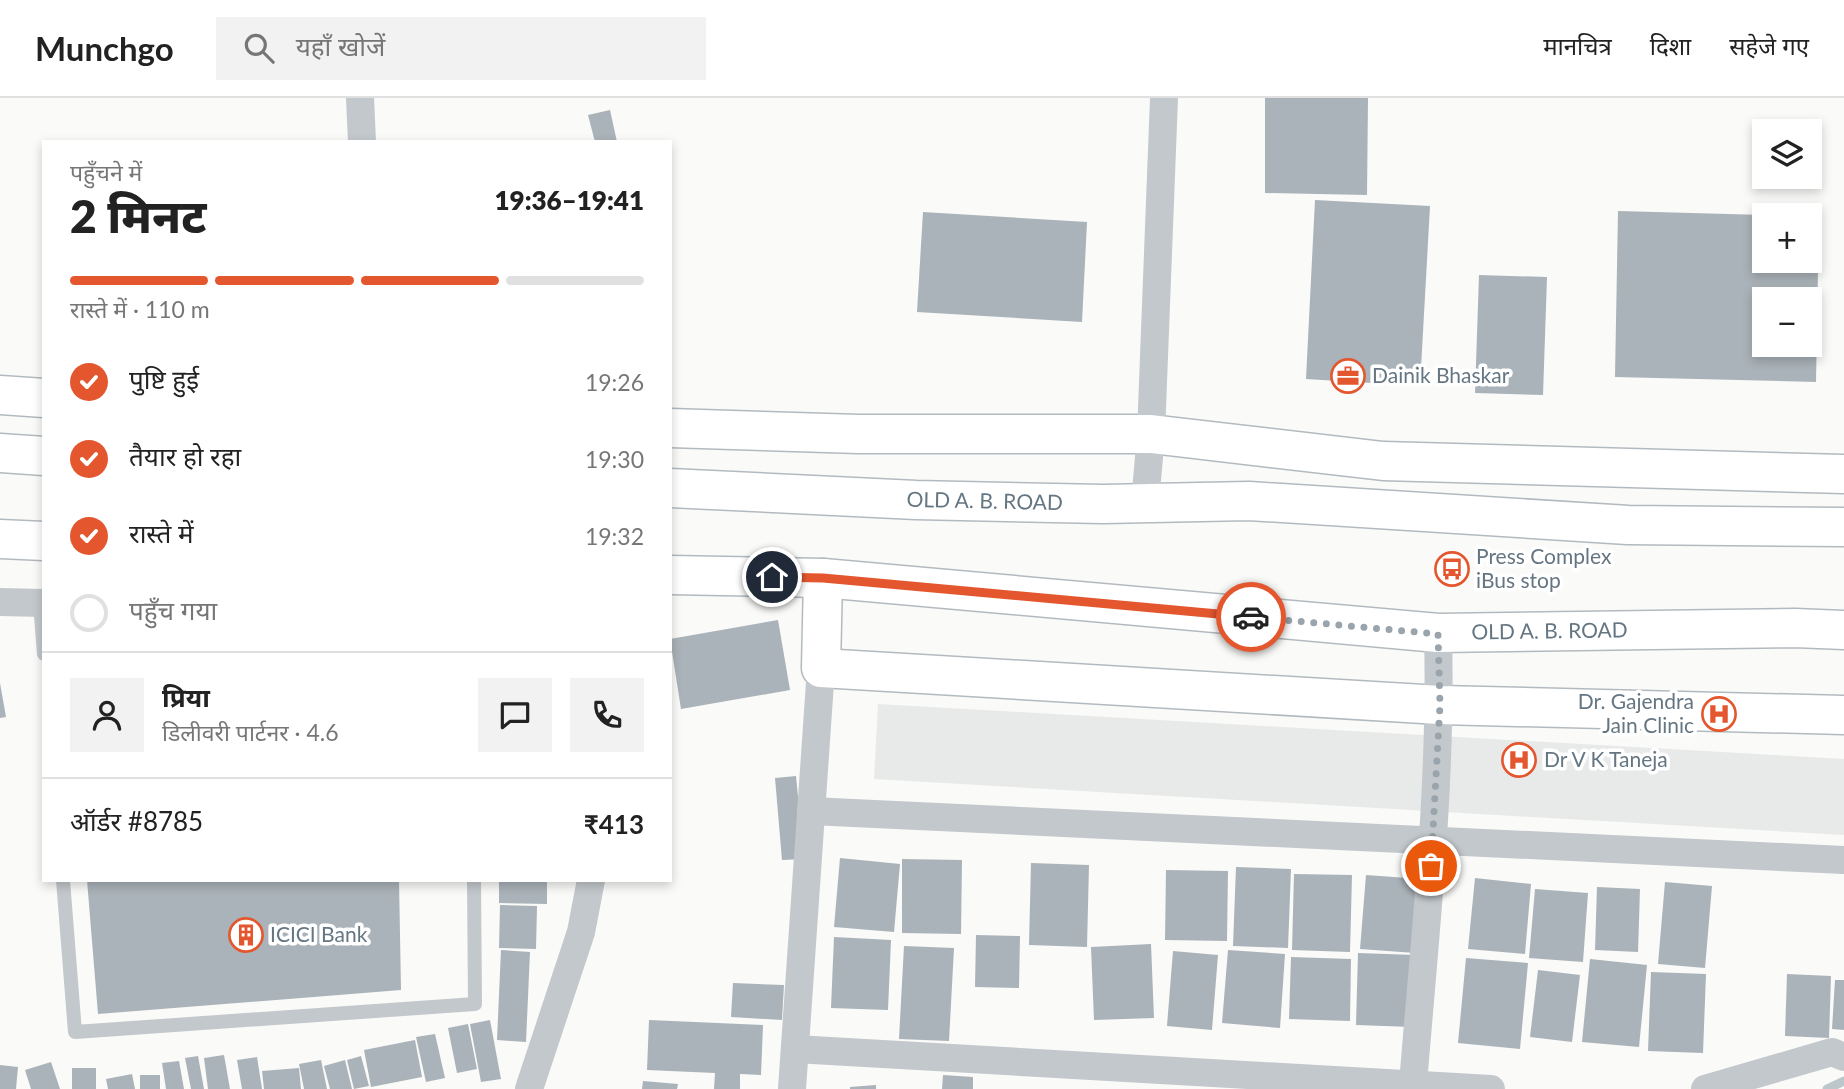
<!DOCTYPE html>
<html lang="hi">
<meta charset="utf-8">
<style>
body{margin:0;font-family:Lato,"Noto Sans Devanagari",sans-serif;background:#f2f2f2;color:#222;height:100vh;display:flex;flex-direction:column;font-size:26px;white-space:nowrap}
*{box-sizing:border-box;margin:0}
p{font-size:23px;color:#767676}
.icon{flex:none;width:38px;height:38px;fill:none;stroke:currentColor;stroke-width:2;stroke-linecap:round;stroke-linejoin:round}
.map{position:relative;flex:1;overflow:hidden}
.side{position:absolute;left:42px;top:42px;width:630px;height:742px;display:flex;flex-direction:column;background:#fff;border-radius:0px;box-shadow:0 4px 10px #0003}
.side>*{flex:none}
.controls{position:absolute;left:1752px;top:21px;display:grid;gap:14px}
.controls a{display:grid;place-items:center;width:70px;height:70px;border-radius:0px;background:#fff;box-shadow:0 4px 10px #0003;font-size:35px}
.pin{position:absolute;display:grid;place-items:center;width:60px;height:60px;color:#fff;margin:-30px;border:4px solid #fff;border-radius:50%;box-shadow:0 2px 7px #0007}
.courier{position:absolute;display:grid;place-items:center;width:70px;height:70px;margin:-35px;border:5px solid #e4572e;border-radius:50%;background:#fff;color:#222;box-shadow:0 2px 9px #0007}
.overview em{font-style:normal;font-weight:800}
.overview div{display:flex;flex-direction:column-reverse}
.overview{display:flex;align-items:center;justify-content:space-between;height:119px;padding:0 28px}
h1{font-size:46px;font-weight:800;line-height:52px}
.bar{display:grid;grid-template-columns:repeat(4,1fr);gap:10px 7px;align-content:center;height:84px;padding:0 28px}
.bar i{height:9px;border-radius:5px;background:#e0e0e0}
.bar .on{background:#e4572e}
.bar p{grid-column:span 4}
.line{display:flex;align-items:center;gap:18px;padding:0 28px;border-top:2px solid #e0e0e0}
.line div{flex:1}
.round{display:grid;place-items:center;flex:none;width:74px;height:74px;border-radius:0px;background:#f2f2f2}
ol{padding:0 28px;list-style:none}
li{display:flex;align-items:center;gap:21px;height:77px}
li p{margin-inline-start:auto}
li .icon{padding:7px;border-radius:50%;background:#e4572e;color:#fff;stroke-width:4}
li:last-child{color:#767676}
li i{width:38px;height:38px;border:4px solid #e0e0e0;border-radius:50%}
header{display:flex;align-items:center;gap:42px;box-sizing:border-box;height:98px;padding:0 35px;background:#fff;border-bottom:2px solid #e0e0e0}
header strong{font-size:33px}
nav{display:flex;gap:38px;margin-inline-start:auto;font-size:24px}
.search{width:490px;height:63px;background:#f2f2f2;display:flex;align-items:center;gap:18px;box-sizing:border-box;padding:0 24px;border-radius:0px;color:#767676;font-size:26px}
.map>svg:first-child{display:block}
</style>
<header>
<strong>Munchgo</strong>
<div class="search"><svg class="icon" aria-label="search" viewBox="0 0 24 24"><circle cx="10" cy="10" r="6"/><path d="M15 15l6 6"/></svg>यहाँ खोजें</div>
<nav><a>मानचित्र</a><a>दिशा</a><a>सहेजे गए</a></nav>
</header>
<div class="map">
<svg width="1844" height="991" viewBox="0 0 1844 991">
<rect width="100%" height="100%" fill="#fafaf8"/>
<polygon fill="#e8e9e9" points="878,606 1844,661 1844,737 874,681"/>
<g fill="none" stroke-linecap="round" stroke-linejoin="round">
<polyline stroke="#bbc7cb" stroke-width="9" points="1827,991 1844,983"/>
</g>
<g fill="#aab3b9" fill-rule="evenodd">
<polygon points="1265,0 1368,0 1367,97 1265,95"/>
<polygon points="610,12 617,44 595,44 588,17"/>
<polygon points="1315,102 1430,108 1420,288 1306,281"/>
<path d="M 1618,113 L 1764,117 L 1764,163 L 1810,163 L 1810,118 L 1819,118 L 1816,284 L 1615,279 ZM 1764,201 L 1810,201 L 1810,247 L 1764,247 Z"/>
<polygon points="923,114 1087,124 1082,224 917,214"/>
<polygon points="1479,177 1547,179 1543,297 1475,295"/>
<polygon points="778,522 790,592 681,611 670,541"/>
<polygon points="0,585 6,619 0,620"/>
<polygon points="796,678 804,761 782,762 775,680"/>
<polygon points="840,760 900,766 894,834 834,829"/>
<polygon points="902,761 962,762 961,836 902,835"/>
<polygon points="1031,765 1089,767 1087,849 1029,847"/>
<polygon points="1236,769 1291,771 1288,850 1233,848"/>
<polygon points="1166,772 1228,773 1227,843 1165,842"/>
<polygon points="1294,776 1352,777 1350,854 1292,852"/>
<polygon points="1366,777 1421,781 1415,855 1360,851"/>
<polygon points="1475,780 1531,786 1525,856 1468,851"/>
<polygon points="87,782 399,782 401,892 98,916"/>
<polygon points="499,782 547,782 547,806 499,805"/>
<polygon points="1665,784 1712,788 1705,870 1658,866"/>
<polygon points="1597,789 1640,791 1638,854 1595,852"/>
<polygon points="1535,791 1588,795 1583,864 1529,860"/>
<polygon points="500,807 537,808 536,851 499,850"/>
<polygon points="976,837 1020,838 1019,890 975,889"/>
<polygon points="834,839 891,842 888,912 831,910"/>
<polygon points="1151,846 1154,920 1094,922 1091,849"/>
<polygon points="904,848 954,850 949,943 899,941"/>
<polygon points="501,852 530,854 526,944 497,942"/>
<polygon points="1228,852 1285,856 1280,930 1222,925"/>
<polygon points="1173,853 1218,857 1212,932 1167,928"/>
<polygon points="1358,855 1415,857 1413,929 1356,927"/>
<polygon points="1291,859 1351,861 1350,923 1289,921"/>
<polygon points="1466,860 1528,865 1520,951 1458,945"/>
<polygon points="1590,861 1647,867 1639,949 1582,944"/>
<polygon points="1538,872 1580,877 1572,944 1530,939"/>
<polygon points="1651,874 1706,876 1703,955 1648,953"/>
<polygon points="1787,876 1831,878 1829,940 1785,938"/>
<polygon points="1835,882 1844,882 1844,932 1832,931"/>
<polygon points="733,885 784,887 782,922 731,919"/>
<polygon points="490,922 501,981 481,984 470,926"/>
<polygon points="649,922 763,927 761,977 740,976 740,991 714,991 715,975 647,972"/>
<polygon points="468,926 477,971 457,975 448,930"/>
<polygon points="435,936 445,980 426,984 416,939"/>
<polygon points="415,942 422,979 371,989 364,952"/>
<polygon points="224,957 230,991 208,991 204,960"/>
<polygon points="198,958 204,991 191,991 185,960"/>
<polygon points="361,958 369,988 354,991 347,962"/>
<polygon points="257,959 262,991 242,991 237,962"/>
<polygon points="321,962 327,991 304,991 299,966"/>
<polygon points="345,962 352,991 330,991 324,968"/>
<polygon points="179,963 184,991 166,991 162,965"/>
<polygon points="51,964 60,991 31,991 25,972"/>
<polygon points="0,967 18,969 16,991 0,991"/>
<rect x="72" y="970" width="24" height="21"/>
<polygon points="299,970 301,991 264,991 262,973"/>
<polygon points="132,976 135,991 108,991 106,981"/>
<rect x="140" y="977" width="20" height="14"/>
<polygon points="943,977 973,979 973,991 942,991"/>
<polygon points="643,983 678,986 677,991 642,991"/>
<polygon points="876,987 876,991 850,991 850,989"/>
</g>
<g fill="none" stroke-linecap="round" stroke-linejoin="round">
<g stroke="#b3babf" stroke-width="41">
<g id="secondary">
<polyline points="0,297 44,300"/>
<polyline points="670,330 859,336 1151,336 1383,363 1844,376"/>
<polyline points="0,355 44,358"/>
<path id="s1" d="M 670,390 L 916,402 L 1103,406 L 1249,403 L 1628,427 L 1844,429"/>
<polyline points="0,441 44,443"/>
<path id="s2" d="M 670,477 L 823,480 L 1438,535 L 1795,530 L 1844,532"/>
<polyline points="823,480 821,570 1440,607 1844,617"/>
</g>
</g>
<g stroke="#c3c8cc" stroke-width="14">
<polyline points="40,505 44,556"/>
<polyline points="63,782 75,934 475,906 474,782"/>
</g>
<g stroke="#c3c8cc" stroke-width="28">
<polyline points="360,0 362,44"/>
<polyline points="1145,405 1151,336 1164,0"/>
<polyline points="0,504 44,505"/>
<polyline points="811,713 1844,762"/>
<polyline points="795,951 1491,991"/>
<polyline points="529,991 581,834 591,782"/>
<polyline points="792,991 821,570"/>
<path d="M 1407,991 L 1413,986 C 1425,836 1442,686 1438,535"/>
<polyline points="1705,991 1832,954 1844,959"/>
</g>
<use href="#secondary" stroke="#fff" stroke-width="38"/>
</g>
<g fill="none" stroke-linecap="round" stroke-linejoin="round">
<polyline stroke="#99a4ac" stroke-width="7" stroke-dasharray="0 12.6" points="1251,519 1438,536 1440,607 1431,768"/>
<polyline stroke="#e4572e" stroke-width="9" points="772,479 823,480 1251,519"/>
</g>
<defs>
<g id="office-ring" transform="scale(1.75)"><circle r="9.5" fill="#fff" stroke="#e4572e" stroke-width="1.5"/><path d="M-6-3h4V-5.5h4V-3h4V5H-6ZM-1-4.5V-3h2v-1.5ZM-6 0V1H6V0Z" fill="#e4572e"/></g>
<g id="bus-ring" transform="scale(1.75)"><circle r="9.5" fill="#fff" stroke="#e4572e" stroke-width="1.5"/><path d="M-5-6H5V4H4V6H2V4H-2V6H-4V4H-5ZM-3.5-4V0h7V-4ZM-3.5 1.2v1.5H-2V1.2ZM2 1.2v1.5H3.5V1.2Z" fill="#e4572e"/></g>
<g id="hospital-ring" transform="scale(1.75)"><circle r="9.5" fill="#fff" stroke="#e4572e" stroke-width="1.5"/><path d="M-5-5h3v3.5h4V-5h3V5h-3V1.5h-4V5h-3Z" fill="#e4572e"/></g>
<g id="building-ring" transform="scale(1.75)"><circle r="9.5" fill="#fff" stroke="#e4572e" stroke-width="1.5"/><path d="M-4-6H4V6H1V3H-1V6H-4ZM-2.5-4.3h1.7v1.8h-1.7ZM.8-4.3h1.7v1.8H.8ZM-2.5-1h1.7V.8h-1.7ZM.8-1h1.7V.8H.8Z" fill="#e4572e"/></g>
</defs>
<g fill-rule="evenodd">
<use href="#office-ring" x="1348" y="278"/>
<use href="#bus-ring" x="1452" y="471"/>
<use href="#hospital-ring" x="1719" y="616"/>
<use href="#hospital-ring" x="1519" y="662"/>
<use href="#building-ring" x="246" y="837"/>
</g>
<g text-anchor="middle" stroke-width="7" stroke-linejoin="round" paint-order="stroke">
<g font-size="21" fill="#657683" stroke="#fff" text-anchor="start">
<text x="1372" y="285">Dainik Bhaskar</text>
<text x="1476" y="466">Press Complex<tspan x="1476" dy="24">iBus stop</tspan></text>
<text x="1694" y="611" text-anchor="end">Dr. Gajendra<tspan x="1694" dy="24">Jain Clinic</tspan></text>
<text x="1544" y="669">Dr V K Taneja</text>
<text x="270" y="844">ICICI Bank</text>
</g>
<g font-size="21" fill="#657683" stroke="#fff">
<text dy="7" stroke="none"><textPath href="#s1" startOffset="315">OLD A. B. ROAD</textPath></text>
<text dy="7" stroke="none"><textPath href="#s2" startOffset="882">OLD A. B. ROAD</textPath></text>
</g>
</g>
</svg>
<div class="controls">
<a><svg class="icon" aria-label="layers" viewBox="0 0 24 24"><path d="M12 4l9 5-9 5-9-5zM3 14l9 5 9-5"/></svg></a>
<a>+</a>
<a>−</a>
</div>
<div class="pin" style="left:1431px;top:768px;background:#ea580c"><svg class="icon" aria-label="bag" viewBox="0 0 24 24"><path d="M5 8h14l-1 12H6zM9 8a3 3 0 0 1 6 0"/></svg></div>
<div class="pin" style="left:772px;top:479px;background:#1f2937"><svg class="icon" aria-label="home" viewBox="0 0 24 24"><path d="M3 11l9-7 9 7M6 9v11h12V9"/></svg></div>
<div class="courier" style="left:1251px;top:519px"><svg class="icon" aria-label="car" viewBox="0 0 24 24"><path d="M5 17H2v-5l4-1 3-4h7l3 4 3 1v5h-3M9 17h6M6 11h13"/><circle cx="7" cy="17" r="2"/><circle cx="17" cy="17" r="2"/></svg></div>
<section class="side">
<div class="overview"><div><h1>2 मिनट</h1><p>पहुँचने में</p></div><em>19:36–19:41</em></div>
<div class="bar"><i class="on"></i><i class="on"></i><i class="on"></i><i></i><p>रास्ते में · 110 m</p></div>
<ol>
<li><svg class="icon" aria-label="check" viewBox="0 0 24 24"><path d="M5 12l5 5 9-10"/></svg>पुष्टि हुई<p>19:26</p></li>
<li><svg class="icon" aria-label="check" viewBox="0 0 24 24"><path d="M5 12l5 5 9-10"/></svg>तैयार हो रहा<p>19:30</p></li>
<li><svg class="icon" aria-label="check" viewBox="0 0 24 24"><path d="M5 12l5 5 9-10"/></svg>रास्ते में<p>19:32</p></li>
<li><i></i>पहुँच गया</li>
</ol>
<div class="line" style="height:126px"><a class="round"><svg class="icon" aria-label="person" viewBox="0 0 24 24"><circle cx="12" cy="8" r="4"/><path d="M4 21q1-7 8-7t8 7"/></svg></a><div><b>प्रिया</b><p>डिलीवरी पार्टनर · 4.6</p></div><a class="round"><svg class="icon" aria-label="chat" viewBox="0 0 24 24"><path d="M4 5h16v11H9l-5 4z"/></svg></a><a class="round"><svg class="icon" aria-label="phone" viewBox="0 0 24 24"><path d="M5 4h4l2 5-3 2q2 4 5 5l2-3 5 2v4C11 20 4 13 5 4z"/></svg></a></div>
<div class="line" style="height:91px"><div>ऑर्डर #8785</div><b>₹413</b></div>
</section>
</div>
